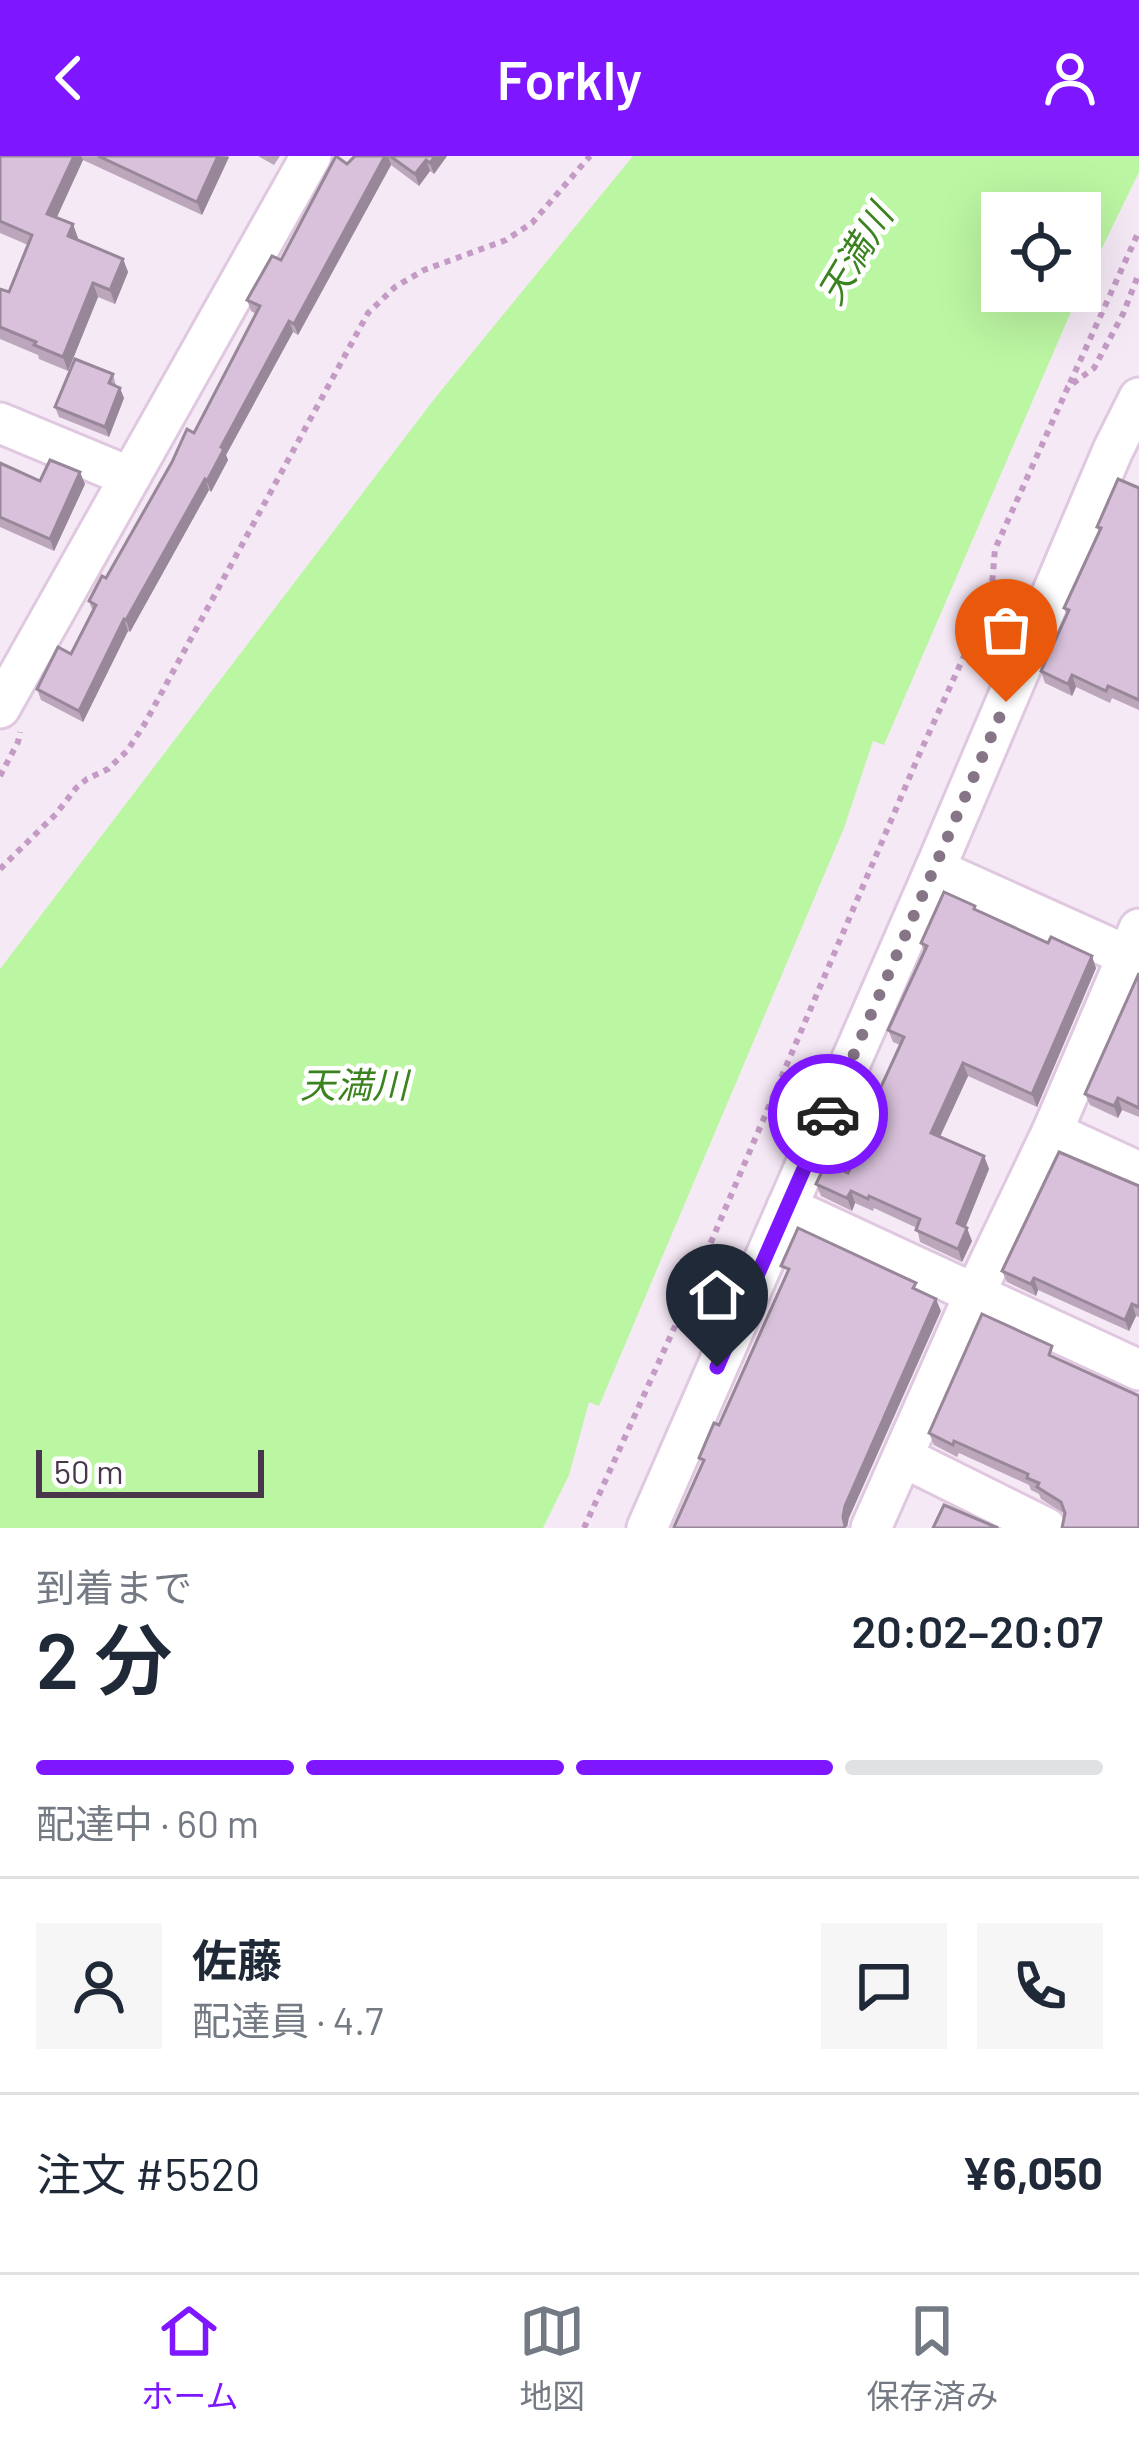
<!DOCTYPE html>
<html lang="ja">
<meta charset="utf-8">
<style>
body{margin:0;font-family:Barlow,"Noto Sans JP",sans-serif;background:#f6f6f7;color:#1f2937;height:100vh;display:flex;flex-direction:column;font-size:45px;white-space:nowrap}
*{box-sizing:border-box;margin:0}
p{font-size:39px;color:#747a83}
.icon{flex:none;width:66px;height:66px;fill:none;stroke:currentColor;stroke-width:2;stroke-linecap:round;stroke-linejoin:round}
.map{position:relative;height:1372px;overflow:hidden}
.details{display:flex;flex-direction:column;background:#fff;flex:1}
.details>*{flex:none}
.buttons{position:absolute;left:981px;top:36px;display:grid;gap:24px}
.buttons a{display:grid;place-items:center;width:120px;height:120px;border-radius:0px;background:#fff;box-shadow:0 12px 48px #0002;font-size:60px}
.scale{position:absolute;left:36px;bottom:30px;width:228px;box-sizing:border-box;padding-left:12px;border:6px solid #48374a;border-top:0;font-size:33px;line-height:42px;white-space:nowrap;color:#48374a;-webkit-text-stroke:9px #fff;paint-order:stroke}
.pin{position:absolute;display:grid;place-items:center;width:102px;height:102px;color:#fff;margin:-123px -51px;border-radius:50% 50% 50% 0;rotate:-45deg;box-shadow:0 0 12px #0007}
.pin .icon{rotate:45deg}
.courier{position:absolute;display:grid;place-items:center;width:120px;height:120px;margin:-60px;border:9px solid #7e17ff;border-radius:50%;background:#fff;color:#222;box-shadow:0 3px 15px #0007}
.summary em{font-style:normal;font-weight:600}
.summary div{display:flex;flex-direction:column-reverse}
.summary{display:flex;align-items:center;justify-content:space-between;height:204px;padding:0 36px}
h1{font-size:78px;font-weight:600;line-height:90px}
.bar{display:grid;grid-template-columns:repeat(4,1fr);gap:18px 12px;align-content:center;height:144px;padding:0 36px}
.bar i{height:15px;border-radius:9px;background:#e0e1e3}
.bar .current{background:#7e17ff}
.bar p{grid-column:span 4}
.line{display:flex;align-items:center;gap:30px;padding:0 36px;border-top:3px solid #e0e1e3}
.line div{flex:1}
.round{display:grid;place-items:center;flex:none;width:126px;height:126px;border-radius:0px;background:#f6f6f7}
header{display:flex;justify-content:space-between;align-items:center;height:156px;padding:0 36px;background:#7e17ff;color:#fff;font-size:54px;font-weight:600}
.tab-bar{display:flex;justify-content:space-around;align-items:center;height:168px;border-top:3px solid #e0e1e3;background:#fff;font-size:33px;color:#747a83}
.tab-bar a{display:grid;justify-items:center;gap:6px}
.tab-bar .current{color:#7e17ff}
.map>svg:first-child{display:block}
</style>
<header><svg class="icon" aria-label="back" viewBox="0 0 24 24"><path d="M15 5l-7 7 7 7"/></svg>Forkly<svg class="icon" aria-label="person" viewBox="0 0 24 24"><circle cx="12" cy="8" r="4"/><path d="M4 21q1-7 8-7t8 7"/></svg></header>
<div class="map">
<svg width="1139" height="1372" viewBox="0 0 1139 1372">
<rect width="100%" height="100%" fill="#f6e9f6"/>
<path fill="#bbf6a2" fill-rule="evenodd" d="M 633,0 L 1139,0 L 1139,16 L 1070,158 L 884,589 L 873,585 L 844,672 L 599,1250 L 589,1246 L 569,1319 L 543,1372 L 0,1372 L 0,813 L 435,242 ZM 1002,57 L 1080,57 L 1080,135 L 1002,135 Z"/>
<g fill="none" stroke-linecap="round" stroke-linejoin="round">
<g stroke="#dfc8e0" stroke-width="45">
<g id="minor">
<polyline points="0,267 130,321"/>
<polyline points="0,552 311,0"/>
<polyline points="935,713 1139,805"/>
<polyline points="1052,976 1139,1016"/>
<polyline points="787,1051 1139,1214"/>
<polyline points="903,1301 1046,1372"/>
<polyline points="647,1372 935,713 1113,294 1139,242"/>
<polyline points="871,1372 975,1137 1052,976 1139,773"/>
</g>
</g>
<g stroke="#c39bc5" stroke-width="6" stroke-dasharray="6 6" stroke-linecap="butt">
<polyline points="1070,227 1139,75"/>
<polyline points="0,620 18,586 20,576"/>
<polyline points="0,713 56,658 76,632 87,623 108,613 127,595 144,569 368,157 395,131 424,114 506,84 532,67 590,0"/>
<polyline points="584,1372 676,1168 919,599 991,441 995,393 1068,231 1094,212 1123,158 1139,117"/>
</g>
<use href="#minor" stroke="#fff" stroke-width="39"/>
</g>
<g fill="#bba6bc">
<polygon points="0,0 228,0 229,1 202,59 83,4 56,62 78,82 77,84 123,103 128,116 115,148 98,141 68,215 39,203 38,199 0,183 0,133 9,136 28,89 0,77"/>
<polygon points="258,0 280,0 274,9"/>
<polygon points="355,0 447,0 434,18 430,15 419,30 391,9 298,179 293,176 226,299 228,304 211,336 209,334 130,476 128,475 83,566 41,544 37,533 71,498 93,456 89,445 106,422 194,277 256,158 251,155 247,144 281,104 347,8"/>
<polygon points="113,218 116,230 124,242 109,281 59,261 55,251"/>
<polygon points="0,307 40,325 85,328 54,395 0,371"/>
<polygon points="1139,332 1139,554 1112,542 1110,547 1076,531 1072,540 1045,527 1041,515 1067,460 1064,452 1099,376 1097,371"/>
<polygon points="977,755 1096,812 1037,951 968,920 940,981 984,1000 989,1013 965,1071 972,1085 962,1106 920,1086 917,1072 874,1052 873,1055 855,1047 852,1055 821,1040 816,1028 848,1017 878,952 875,944 900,889 893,886 888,874 924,795 921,787"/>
<polygon points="1139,817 1139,961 1122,954 1118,962 1090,949 1085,938"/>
<polygon points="1139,1030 1139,1161 1136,1160 1129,1175 1038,1134 1036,1140 1007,1126 1002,1115"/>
<polygon points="1057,1203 1139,1240 1064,1370 1065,1358 1041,1343 1039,1338 1031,1334 1029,1329 959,1297 957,1301 934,1289 929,1277"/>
</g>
<g fill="#988799">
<polygon points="74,0 81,0 83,4 52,72 47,58"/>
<polygon points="218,0 229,1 202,59 197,46"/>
<polygon points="385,0 388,0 391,9 298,179 294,168"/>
<polygon points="435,0 447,0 434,18 430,7"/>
<polygon points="426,4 430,15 419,30 415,18"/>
<polygon points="73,68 78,82 73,94 68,80"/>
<polygon points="123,103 128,116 115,148 110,134"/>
<polygon points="93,127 98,141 68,215 63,201"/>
<polygon points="289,165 293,176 226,299 228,304 211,336 207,325 221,291"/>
<polygon points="120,232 124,242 109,281 105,271"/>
<polygon points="80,316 85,328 54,395 50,383"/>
<polygon points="205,323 209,334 130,476 126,464"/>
<polygon points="124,463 128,475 83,566 79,555"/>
<polygon points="1072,519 1076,531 1072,540 1068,528"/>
<polygon points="1092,800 1096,812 1037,951 1032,938"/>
<polygon points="963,907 968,920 936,989 931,977"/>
<polygon points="1118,942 1122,954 1118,962 1114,950"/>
<polygon points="984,1000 989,1013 962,1080 957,1067"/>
<polygon points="851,1035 855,1047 852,1055 847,1042"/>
<polygon points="967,1072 972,1085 962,1106 958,1093"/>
<polygon points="1034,1122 1038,1134 1036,1140 1031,1128"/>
<polygon points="936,1143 941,1155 849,1362 847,1372 843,1361 845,1350"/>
<polygon points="1132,1148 1136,1160 1129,1175 1125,1164"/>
</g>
<g fill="#d9c1db" stroke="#988799" stroke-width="3">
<polygon points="0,0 74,0 47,58 73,68 68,80 123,103 110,134 93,127 63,201 34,189 36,186 0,171 0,133 9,136 32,79 0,65"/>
<polygon points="98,0 218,0 197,46"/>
<polygon points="336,0 347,8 355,0 385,0 294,168 289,165 221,291 224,293 207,325 205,323 126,464 124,463 79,555 37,533 58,491 71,498 96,449 89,445 102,420 106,422 172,306 187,273 194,277 260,150 247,144 272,100 281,104"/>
<polygon points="390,0 435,0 430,7 426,4 415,18"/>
<polygon points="75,203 113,218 109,227 120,232 105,271 55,251"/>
<polygon points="50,304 80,316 50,383 0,361 0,307 40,325"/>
<polygon points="1118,323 1139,332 1139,544 1108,530 1106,535 1072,519 1068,528 1041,515 1069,454 1064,452 1101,372 1097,371"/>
<polygon points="944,736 975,750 974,753 1048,787 1051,781 1092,800 1032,938 963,907 931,977 984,1000 957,1067 967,1072 958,1093 916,1074 920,1063 869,1040 868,1043 851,1035 847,1042 816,1028 826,1007 848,1017 880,947 875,944 904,881 888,874 927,790 921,787"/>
<polygon points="1139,817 1139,952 1118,942 1114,950 1085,938"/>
<polygon points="1059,996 1139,1030 1139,1151 1132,1148 1125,1164 1034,1122 1031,1128 1002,1115"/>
<polygon points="798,1072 916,1127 913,1132 936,1143 845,1350 843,1361 845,1370 844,1372 675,1372 674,1371 704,1304 699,1302 714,1267 719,1269 789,1113 781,1110"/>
<polygon points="982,1158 1052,1190 1049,1199 1139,1240 1139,1372 1062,1372 1065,1357 1061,1346 1037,1331 1039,1327 1027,1322 1028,1318 954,1285 953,1289 929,1277"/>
<polygon points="944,1349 998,1372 933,1372"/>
</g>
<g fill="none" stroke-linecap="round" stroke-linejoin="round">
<polyline stroke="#857586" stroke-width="12" stroke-dasharray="0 21.6" points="828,958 1006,546"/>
<polyline stroke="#7e17ff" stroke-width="15" points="717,1211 828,958"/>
</g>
<g text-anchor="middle" stroke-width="9" stroke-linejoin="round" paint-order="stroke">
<g font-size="36" font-style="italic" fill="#3b831f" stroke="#fff">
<text transform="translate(855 98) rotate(-59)" y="13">天満川</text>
<text x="354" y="942">天満川</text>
</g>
</g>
</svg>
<div class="buttons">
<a><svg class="icon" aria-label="locate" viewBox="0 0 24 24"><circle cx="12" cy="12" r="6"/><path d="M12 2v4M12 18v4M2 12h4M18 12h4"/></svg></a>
</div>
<div class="scale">50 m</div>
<div class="pin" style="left:1006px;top:546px;background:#ea580c"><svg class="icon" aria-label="bag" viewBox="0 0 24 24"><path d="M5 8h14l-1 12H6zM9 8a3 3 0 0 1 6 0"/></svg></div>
<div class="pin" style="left:717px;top:1211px;background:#1f2937"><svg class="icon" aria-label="home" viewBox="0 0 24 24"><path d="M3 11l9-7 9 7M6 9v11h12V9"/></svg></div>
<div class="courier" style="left:828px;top:958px"><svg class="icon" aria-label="car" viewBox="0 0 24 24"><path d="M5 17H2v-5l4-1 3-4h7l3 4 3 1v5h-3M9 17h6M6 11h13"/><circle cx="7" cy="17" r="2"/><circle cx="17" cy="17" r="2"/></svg></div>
</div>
<section class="details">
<div class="summary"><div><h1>2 分</h1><p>到着まで</p></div><em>20:02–20:07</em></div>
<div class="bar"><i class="current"></i><i class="current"></i><i class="current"></i><i></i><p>配達中 · 60 m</p></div>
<div class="line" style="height:216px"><a class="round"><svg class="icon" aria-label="person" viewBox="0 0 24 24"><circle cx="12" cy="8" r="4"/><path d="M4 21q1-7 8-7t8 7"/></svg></a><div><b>佐藤</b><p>配達員 · 4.7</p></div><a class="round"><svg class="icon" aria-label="chat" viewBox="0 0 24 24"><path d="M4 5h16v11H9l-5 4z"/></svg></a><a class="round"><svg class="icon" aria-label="phone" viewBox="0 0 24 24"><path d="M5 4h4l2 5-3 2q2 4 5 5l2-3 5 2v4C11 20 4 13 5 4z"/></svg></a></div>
<div class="line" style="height:156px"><div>注文 #5520</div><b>¥6,050</b></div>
</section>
<nav class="tab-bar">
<a class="current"><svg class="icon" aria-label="home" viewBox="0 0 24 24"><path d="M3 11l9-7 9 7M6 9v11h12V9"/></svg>ホーム</a>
<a><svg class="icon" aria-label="map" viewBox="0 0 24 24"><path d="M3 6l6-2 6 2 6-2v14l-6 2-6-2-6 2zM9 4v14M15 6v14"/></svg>地図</a>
<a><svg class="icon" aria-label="saved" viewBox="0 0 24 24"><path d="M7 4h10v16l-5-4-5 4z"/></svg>保存済み</a>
</nav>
